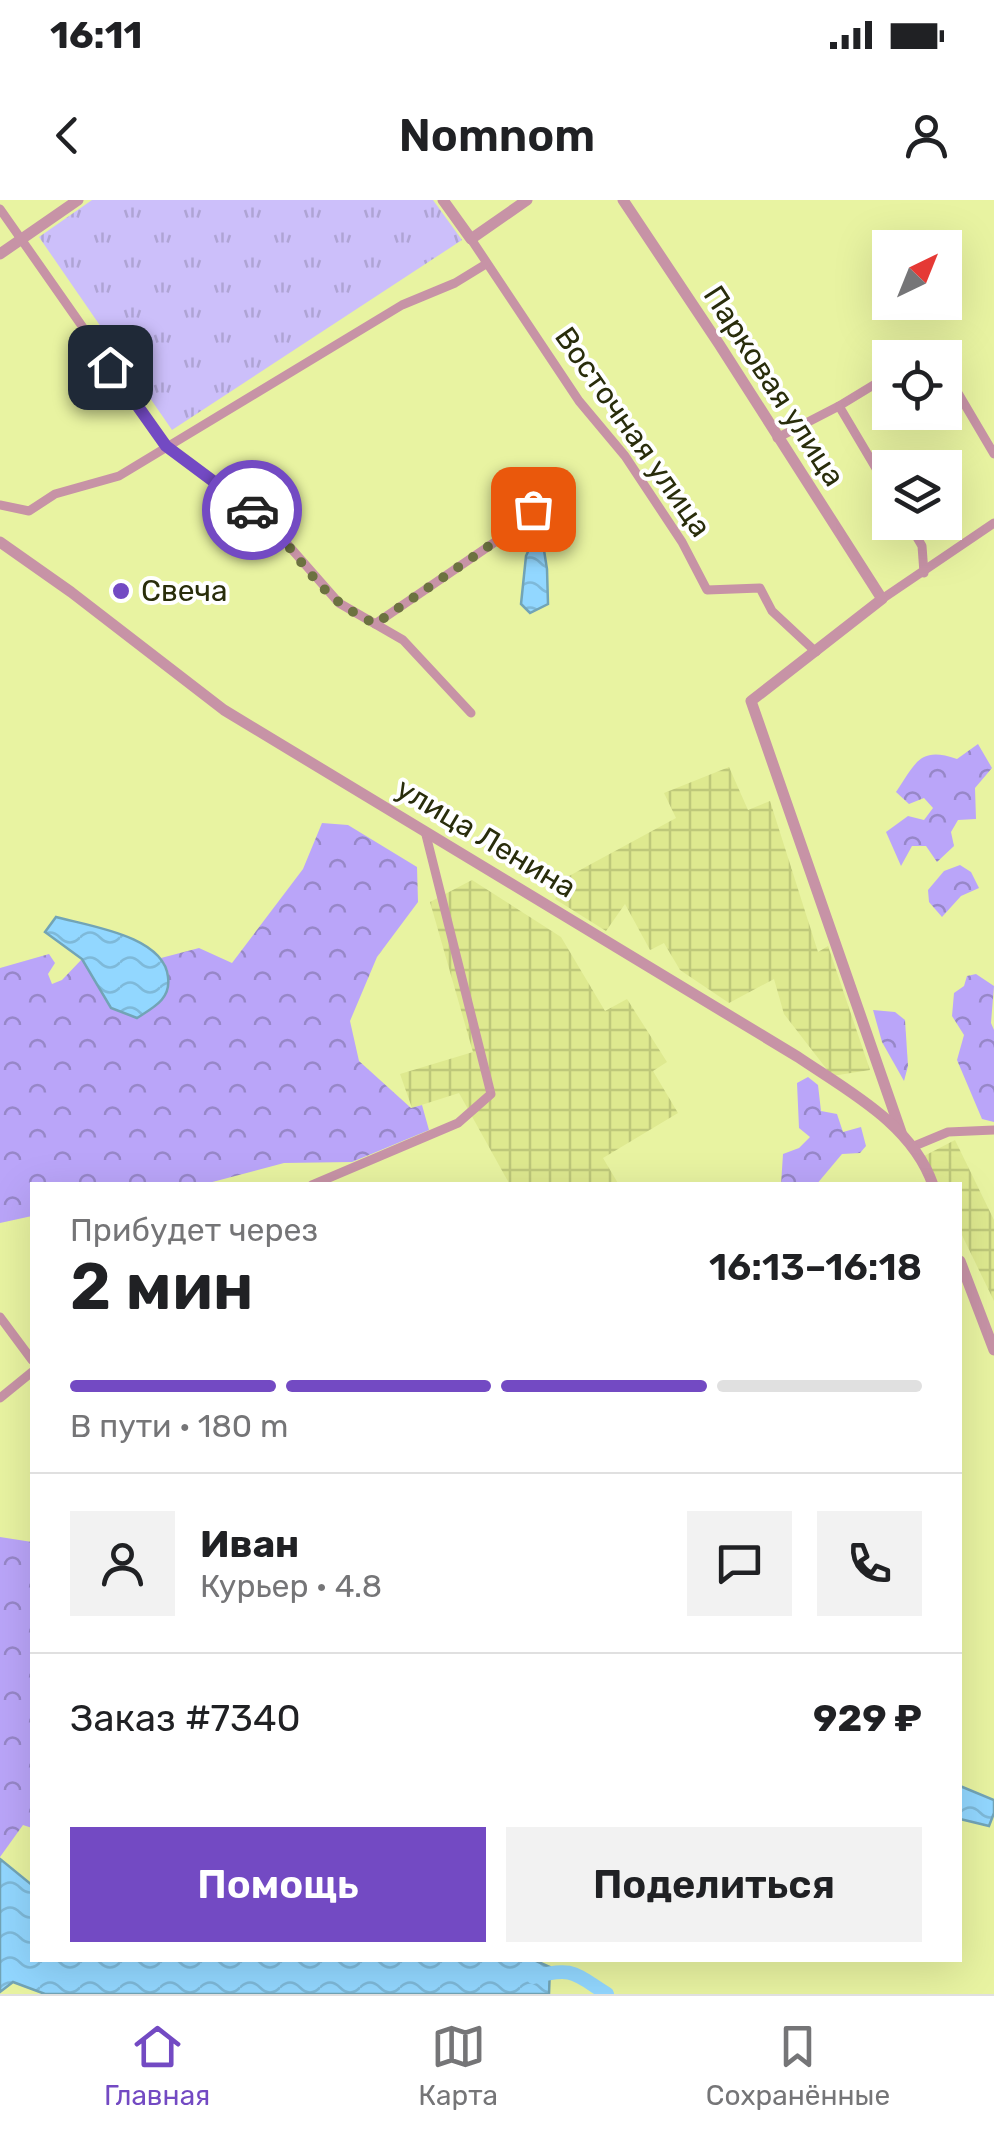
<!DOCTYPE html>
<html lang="ru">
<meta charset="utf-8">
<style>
body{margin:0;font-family:Rubik,sans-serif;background:#f2f2f2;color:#202124;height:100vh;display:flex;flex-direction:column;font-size:38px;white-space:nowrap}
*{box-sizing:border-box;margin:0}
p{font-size:32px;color:#757577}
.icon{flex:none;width:55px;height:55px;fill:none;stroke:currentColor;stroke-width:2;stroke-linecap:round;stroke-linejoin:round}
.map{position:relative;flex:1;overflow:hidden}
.sheet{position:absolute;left:30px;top:982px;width:932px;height:780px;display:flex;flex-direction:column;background:#fff;border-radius:0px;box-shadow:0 10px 40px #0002}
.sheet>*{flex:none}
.needle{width:65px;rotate:43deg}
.tools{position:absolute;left:872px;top:30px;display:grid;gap:20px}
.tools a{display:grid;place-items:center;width:90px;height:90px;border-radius:0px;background:#fff;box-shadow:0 10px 40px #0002;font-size:50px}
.pin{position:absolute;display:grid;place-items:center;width:85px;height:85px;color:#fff;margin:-42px;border-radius:20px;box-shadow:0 5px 15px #0006}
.courier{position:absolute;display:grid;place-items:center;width:100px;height:100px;margin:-50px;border:8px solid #734ac3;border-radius:50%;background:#fff;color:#222;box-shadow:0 2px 12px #0007}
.overview em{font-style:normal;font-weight:600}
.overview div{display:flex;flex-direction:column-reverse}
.overview{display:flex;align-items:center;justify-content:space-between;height:170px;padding:0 40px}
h1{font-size:65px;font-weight:600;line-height:75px}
.bar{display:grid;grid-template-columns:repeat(4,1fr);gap:15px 10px;align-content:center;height:120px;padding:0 40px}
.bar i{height:12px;border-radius:8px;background:#e0e0e0}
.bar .selected{background:#734ac3}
.bar p{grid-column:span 4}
.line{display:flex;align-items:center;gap:25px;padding:0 40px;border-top:2px solid #e0e0e0}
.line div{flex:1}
.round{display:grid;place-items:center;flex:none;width:105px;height:105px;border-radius:0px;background:#f2f2f2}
.button{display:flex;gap:20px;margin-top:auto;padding:20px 40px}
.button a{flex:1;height:115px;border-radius:0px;background:#734ac3;color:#fff;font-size:40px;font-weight:600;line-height:115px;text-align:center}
.button a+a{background:#f2f2f2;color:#202124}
.status{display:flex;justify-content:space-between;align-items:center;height:70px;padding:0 50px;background:#fff;direction:ltr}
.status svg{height:28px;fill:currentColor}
header{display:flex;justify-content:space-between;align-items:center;height:130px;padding:0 40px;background:#fff;font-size:45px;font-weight:600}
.tab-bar{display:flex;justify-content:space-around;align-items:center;height:140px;border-top:2px solid #e0e0e0;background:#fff;font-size:28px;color:#757577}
.tab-bar a{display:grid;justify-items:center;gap:5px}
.tab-bar .selected{color:#734ac3}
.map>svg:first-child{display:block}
</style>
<div class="status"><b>16:11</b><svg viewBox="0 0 49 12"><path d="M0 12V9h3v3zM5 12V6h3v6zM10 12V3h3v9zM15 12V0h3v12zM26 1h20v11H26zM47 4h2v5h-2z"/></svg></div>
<header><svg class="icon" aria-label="back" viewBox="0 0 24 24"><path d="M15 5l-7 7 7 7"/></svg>Nomnom<svg class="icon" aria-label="person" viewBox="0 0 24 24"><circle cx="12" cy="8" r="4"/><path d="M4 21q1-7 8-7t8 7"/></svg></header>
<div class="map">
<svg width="994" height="1794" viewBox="0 0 994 1794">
<defs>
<pattern id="industrial-grid" width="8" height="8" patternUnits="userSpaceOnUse" patternTransform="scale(2.5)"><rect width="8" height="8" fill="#dee98f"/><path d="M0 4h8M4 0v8" fill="none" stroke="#bec87a"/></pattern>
<pattern id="grass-tufts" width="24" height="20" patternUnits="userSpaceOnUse" patternTransform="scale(2.5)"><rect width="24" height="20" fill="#ccbffa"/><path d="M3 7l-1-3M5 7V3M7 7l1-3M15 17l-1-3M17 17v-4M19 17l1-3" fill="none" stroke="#afa4d5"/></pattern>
<pattern id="forest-crowns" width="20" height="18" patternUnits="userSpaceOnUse" patternTransform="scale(2.5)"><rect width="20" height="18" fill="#baa5f9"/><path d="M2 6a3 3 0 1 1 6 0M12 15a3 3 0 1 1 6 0" fill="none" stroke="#9787c8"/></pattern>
<pattern id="water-waves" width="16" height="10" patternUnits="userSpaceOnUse" patternTransform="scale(2.5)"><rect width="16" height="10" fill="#92d7ff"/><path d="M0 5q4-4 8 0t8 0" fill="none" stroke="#7eb9d9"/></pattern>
</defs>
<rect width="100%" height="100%" fill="#e8f3a1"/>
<g fill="url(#industrial-grid)">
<polygon points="729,567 748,610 770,601 818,752 828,746 870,870 832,876 784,814 774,779 729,803 680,770 664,743 650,750 625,704 606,731 555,699 569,676 676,618 664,593"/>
<polygon points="472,680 561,737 605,811 627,799 667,862 653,871 678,913 603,958 619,985 510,985 459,893 412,908 400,874 473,852 430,702"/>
<polygon points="955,940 994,1020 994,1101 960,1031 960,985 938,985 924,956"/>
</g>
<polygon fill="url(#grass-tufts)" points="92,0 433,0 462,40 172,230 39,37"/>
<g fill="url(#forest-crowns)">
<path d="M 978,544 L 992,568 L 975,588 L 976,619 L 958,620 L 951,632 L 954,646 L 937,662 L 926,646 L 912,646 L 901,666 L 886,632 L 908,616 L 924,620 L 933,608 L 924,598 L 909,604 L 896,592 C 916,563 919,546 957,559 Z"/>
<path d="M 322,623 L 348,625 L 417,667 L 418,702 L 377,757 L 350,821 L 359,861 L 411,908 L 422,905 L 429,930 L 352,962 L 284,963 L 201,985 L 32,985 L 32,1016 L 0,1023 L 0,768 L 49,754 L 55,763 L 48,774 L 52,784 L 62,780 L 82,759 L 111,808 L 137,818 C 159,804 181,785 161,758 L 199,748 L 232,763 L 303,669 Z"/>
<polygon points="960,665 971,672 979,688 961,696 942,717 929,702 928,690 944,671"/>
<polygon points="976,774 994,786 991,823 994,830 994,922 982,919 957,860 964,835 952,816 954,793 964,786 967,776"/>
<polygon points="873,810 895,812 905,820 908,866 904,881 882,842"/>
<polygon points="808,877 818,885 821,911 837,914 843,932 861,927 866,946 860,953 842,954 816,985 781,985 783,954 799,948 810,937 799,928 797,883"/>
<polygon points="0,1337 32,1342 32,1628 23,1625 0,1657"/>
</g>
<g fill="url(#water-waves)" stroke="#72a4b6" stroke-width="2.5">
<polygon points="540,325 547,369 548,404 530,413 521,404 526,356"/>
<path d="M 56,717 C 89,726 164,736 168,777 C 171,799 154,807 137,818 L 111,808 L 82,759 L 45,732 Z"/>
<polygon points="960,1586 994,1600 994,1613 989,1626 960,1619"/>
<polygon points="0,1659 32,1685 32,1760 534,1760 550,1767 549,1794 45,1794 13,1782 0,1792"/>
</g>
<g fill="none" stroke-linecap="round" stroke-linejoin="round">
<path stroke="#92d7ff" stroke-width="14" d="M 533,1777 C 574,1766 575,1774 607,1794"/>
<g stroke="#c793a6" stroke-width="9">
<polyline points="0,9 166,246 267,321 339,403 403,440 471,513"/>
<polyline points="471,39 579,201 625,256 682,342 707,390 760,388 772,411 816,452"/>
<polyline points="917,158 919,158"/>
<polyline points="945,171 994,254"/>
<polyline points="839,206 890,292"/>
<polyline points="777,238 839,206 890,175"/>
<polyline points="0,305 29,311 55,294 119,276 402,105 455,83 486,64"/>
<polyline points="908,322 922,346 924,373"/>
<polyline points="882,399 994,323"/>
<polyline points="375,424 533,316 532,304"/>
<polyline points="912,947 948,932 994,930"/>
<polyline points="312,985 458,923 491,894 425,631"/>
<polyline points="0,1117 32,1160"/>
<polyline points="0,1198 32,1172"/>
</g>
<g stroke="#c793a6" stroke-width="11">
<polyline points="443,0 471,39 527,0"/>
<polyline points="623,0 719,144 882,399 751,501 901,932"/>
<polyline points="0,54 78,0"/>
<path d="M 0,342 L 71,392 L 224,510 L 798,857 C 848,891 912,924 933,985"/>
<polyline points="960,1061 994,1150"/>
</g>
</g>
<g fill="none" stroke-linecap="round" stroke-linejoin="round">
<path stroke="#6c7240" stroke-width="10" stroke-dasharray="0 18" d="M 252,310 C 287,335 306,377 340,403 C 350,411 363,417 375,424 L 533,316 L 533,309"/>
<polyline stroke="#734ac3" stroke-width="12" points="110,167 166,246 252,310"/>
</g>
<circle fill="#734ac3" stroke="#fff" stroke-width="4" cx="121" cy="391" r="10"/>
<g text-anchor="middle" stroke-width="8" stroke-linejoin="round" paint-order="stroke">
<g font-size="30" fill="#292d0b" stroke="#fff">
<text transform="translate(774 186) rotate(57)" y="10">Парковая улица</text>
<text transform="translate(633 232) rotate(55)" y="10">Восточная улица</text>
<text transform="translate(486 638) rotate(31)" y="10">улица Ленина</text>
</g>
<g font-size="30" fill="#292d0b" stroke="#fff" text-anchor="start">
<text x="141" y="401">Свеча</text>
</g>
</g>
</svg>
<div class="tools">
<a><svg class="needle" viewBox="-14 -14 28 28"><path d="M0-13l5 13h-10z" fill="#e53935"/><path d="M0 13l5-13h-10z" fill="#757577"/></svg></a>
<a><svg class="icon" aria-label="locate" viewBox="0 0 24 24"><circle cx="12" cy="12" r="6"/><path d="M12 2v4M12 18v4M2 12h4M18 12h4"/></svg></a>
<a><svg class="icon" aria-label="layers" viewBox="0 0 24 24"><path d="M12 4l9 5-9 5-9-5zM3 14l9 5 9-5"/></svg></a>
</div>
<div class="pin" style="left:533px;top:309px;background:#ea580c"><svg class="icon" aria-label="bag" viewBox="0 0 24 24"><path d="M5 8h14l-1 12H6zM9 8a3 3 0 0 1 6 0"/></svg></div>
<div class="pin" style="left:110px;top:167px;background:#1f2937"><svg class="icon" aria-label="home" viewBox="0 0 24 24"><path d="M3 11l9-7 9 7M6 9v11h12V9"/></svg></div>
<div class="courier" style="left:252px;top:310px"><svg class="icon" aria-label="car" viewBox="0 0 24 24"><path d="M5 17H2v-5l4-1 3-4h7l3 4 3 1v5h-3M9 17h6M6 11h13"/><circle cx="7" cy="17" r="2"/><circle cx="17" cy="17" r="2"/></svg></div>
<section class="sheet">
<div class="overview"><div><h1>2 мин</h1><p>Прибудет через</p></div><em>16:13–16:18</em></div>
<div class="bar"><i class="selected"></i><i class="selected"></i><i class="selected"></i><i></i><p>В пути · 180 m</p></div>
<div class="line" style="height:180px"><a class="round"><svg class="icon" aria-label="person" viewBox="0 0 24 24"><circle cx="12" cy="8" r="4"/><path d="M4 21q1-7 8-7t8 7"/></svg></a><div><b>Иван</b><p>Курьер · 4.8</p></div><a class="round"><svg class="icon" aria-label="chat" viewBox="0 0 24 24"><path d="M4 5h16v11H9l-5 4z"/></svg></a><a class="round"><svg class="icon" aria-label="phone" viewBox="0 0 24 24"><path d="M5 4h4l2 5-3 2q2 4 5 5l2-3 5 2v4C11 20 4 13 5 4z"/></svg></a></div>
<div class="line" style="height:130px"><div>Заказ #7340</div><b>929 ₽</b></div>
<div class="button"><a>Помощь</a><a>Поделиться</a></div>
</section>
</div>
<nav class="tab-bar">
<a class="selected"><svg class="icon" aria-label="home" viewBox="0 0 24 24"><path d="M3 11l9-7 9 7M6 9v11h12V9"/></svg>Главная</a>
<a><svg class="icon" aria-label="map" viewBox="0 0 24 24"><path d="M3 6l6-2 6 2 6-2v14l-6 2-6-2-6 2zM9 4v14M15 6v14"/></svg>Карта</a>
<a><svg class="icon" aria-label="saved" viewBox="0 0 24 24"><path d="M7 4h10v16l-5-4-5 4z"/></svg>Сохранённые</a>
</nav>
